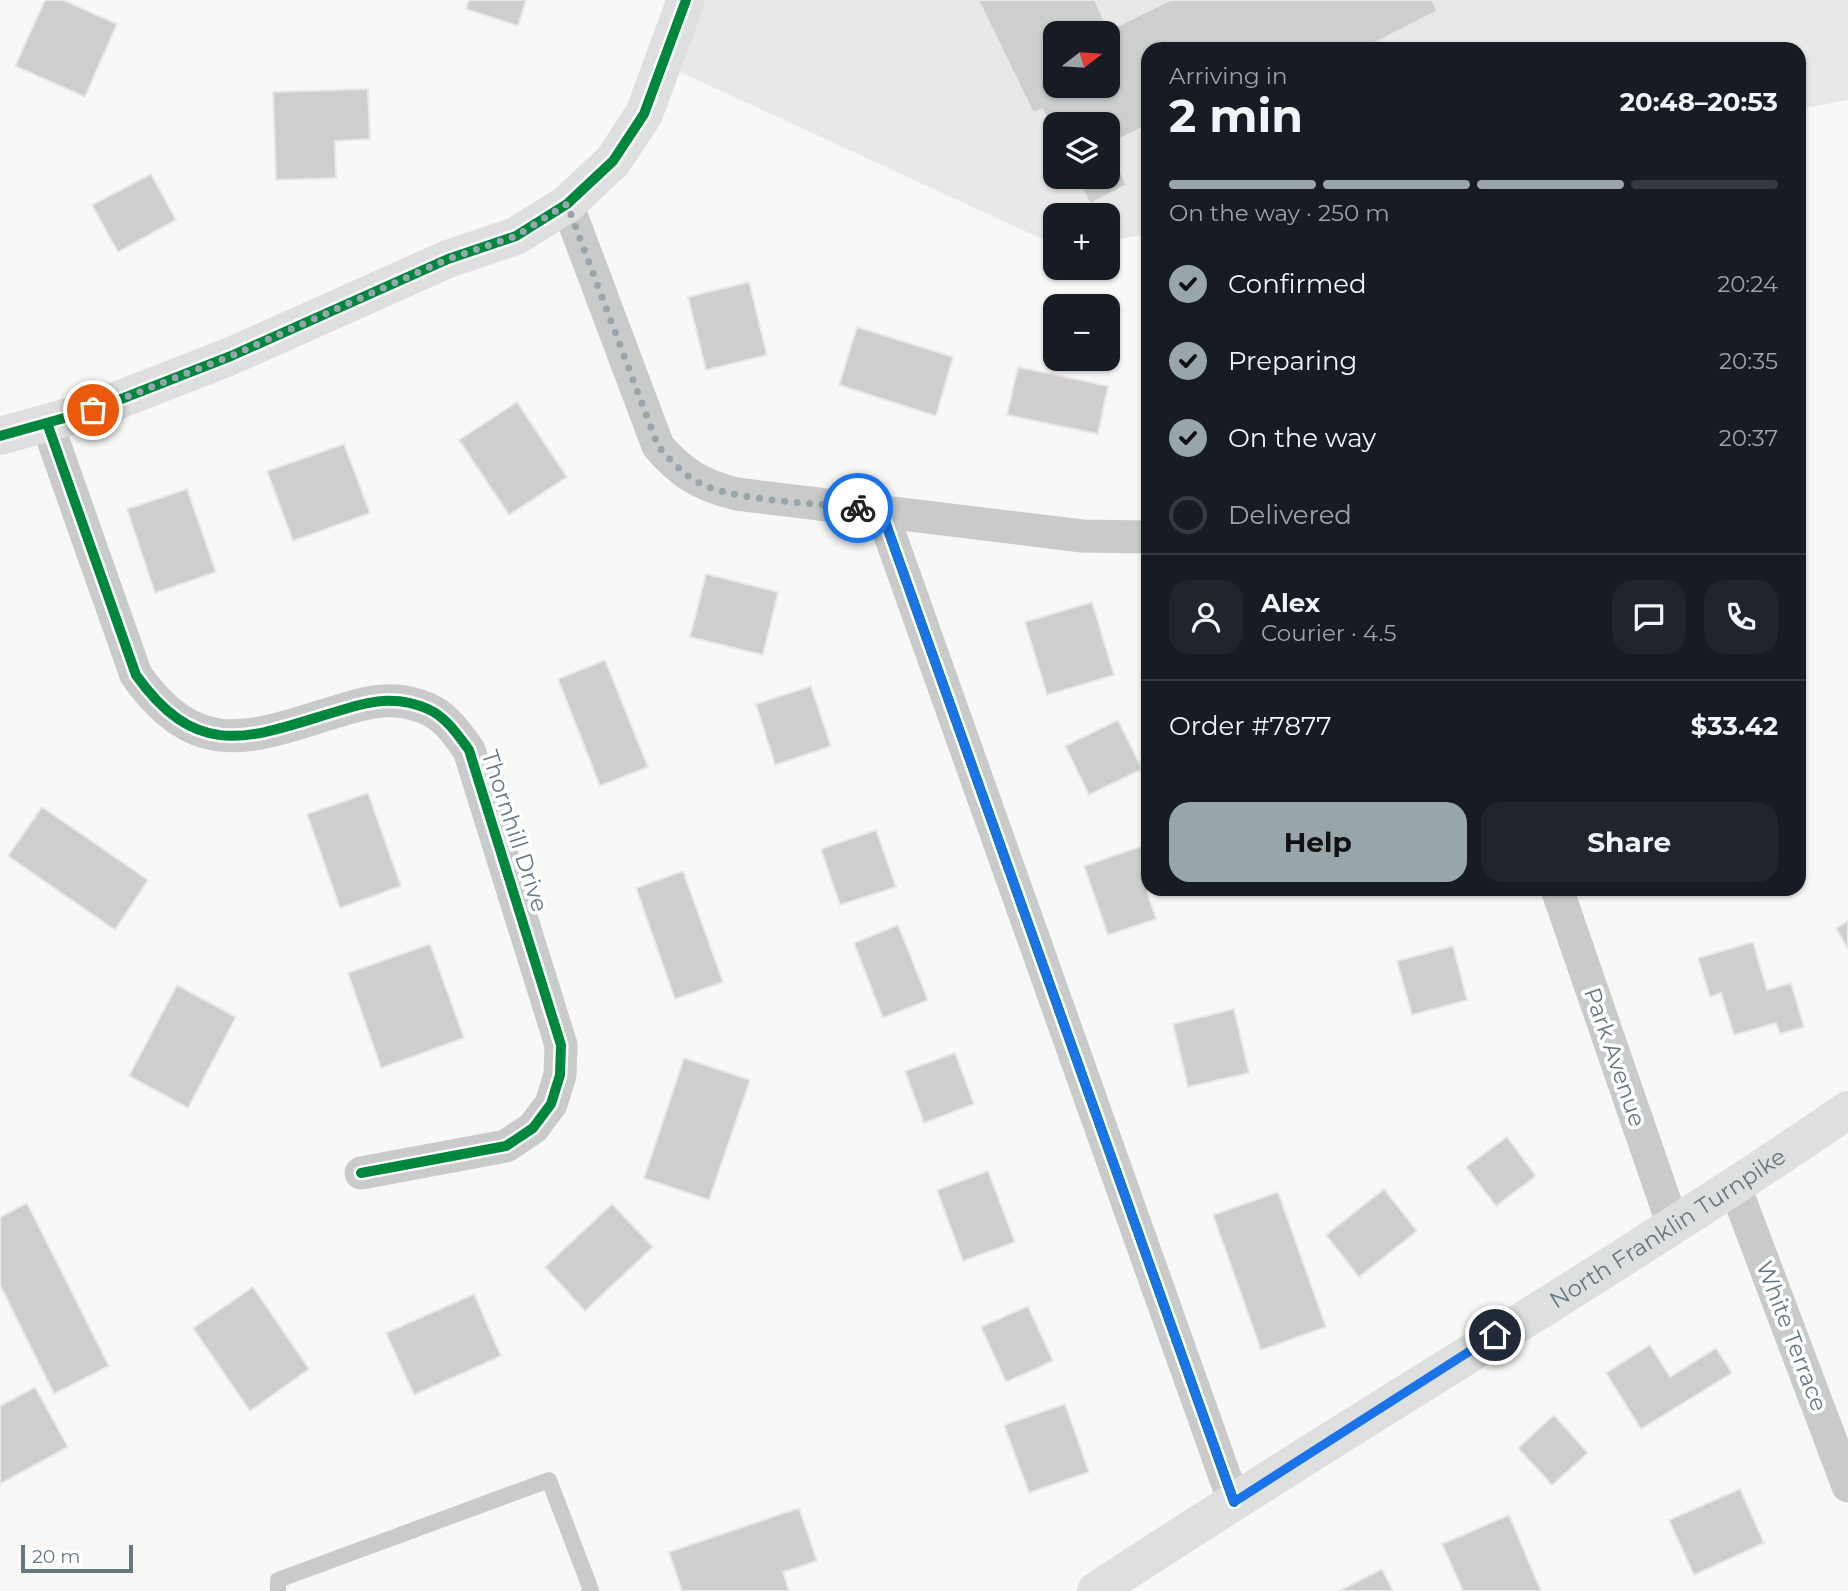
<!DOCTYPE html>
<meta charset="utf-8">
<style>
body{margin:0;font-family:Montserrat,sans-serif;background:#20242c;color:#f1f3f6;height:100vh;display:flex;flex-direction:column;font-size:26px;white-space:nowrap}
*{box-sizing:border-box;margin:0}
p{font-size:23px;color:#9ea1a6}
.icon{flex:none;width:38px;height:38px;fill:none;stroke:currentColor;stroke-width:2;stroke-linecap:round;stroke-linejoin:round}
.map{position:relative;flex:1;overflow:hidden}
.details{position:absolute;left:1141px;top:42px;width:665px;height:854px;display:flex;flex-direction:column;background:#171b24;border-radius:21px;box-shadow:0 2px 5px #0004}
.details>*{flex:none}
.needle{width:46px;rotate:73deg}
.fabs{position:absolute;left:1043px;top:21px;display:grid;gap:14px}
.fabs a{display:grid;place-items:center;width:77px;height:77px;border-radius:14px;background:#171b24;box-shadow:0 2px 5px #0004;font-size:35px}
.scale{position:absolute;left:21px;bottom:18px;width:112px;box-sizing:border-box;padding-left:7px;border:4px solid #657980;border-top:0;font-size:19px;line-height:24px;white-space:nowrap;color:#657980;-webkit-text-stroke:5px #fff;paint-order:stroke}
.pin{position:absolute;display:grid;place-items:center;width:60px;height:60px;color:#fff;margin:-30px;border:4px solid #fff;border-radius:50%;box-shadow:0 2px 7px #0007}
.courier{position:absolute;display:grid;place-items:center;width:70px;height:70px;margin:-35px;border:5px solid #1a73e8;border-radius:50%;background:#fff;color:#222;box-shadow:0 2px 9px #0007}
.overview em{font-style:normal;font-weight:700}
.overview div{display:flex;flex-direction:column-reverse}
.overview{display:flex;align-items:center;justify-content:space-between;height:119px;padding:0 28px}
h1{font-size:46px;font-weight:700;line-height:52px}
.bar{display:grid;grid-template-columns:repeat(4,1fr);gap:10px 7px;align-content:center;height:84px;padding:0 28px}
.bar i{height:9px;border-radius:5px;background:#363941}
.bar .selected{background:#98a5aa}
.bar p{grid-column:span 4}
.line{display:flex;align-items:center;gap:18px;padding:0 28px;border-top:2px solid #363941}
.line div{flex:1}
.round{display:grid;place-items:center;flex:none;width:74px;height:74px;border-radius:21px;background:#20242c}
ol{padding:0 28px;list-style:none}
li{display:flex;align-items:center;gap:21px;height:77px}
li p{margin-inline-start:auto}
li .icon{padding:7px;border-radius:50%;background:#98a5aa;color:#111;stroke-width:4}
li:last-child{color:#9ea1a6}
li i{width:38px;height:38px;border:4px solid #363941;border-radius:50%}
.cta{display:flex;gap:14px;margin-top:auto;padding:14px 28px}
.cta a{flex:1;height:80px;border-radius:21px;background:#98a5aa;color:#111;font-size:28px;font-weight:700;line-height:80px;text-align:center}
.cta a+a{background:#20242c;color:#f1f3f6}
.map>svg:first-child{display:block}
</style>
<div class="map">
<svg width="1848" height="1591" viewBox="0 0 1848 1591">
<rect width="100%" height="100%" fill="#f8f8f7"/>
<path fill="#e7e8e7" fill-rule="evenodd" d="M 686,0 L 1848,0 L 1848,100 L 1799,109 L 1799,49 L 1148,49 L 1148,234 L 1108,241 L 1108,215 L 1055,215 L 1055,245 L 663,64 ZM 1055,33 L 1108,33 L 1108,86 L 1055,86 ZM 1055,124 L 1108,124 L 1108,177 L 1055,177 Z"/>
<g fill="#cdcfcf" stroke="#e8e8e6" stroke-width="2" fill-rule="evenodd">
<polygon points="45,0 63,0 117,24 85,97 15,66"/>
<polygon points="469,0 526,0 518,26 466,9"/>
<path d="M 978,0 L 1095,0 L 1109,30 L 1170,0 L 1432,0 L 1438,11 L 1363,49 L 1148,49 L 1148,125 L 1108,145 L 1127,185 L 1090,204 L 1076,177 L 1108,177 L 1108,124 L 1055,124 L 1055,135 L 1042,109 L 1033,113 ZM 1055,33 L 1108,33 L 1108,86 L 1055,86 Z"/>
<polygon points="368,89 370,139 335,141 336,178 276,180 273,92"/>
<polygon points="151,174 176,220 118,252 92,205"/>
<polygon points="749,282 767,355 706,370 688,297"/>
<polygon points="857,327 953,357 936,416 839,385"/>
<polygon points="1018,367 1108,386 1098,434 1007,415"/>
<polygon points="517,402 567,477 509,515 459,440"/>
<polygon points="344,444 370,513 293,541 267,471"/>
<polygon points="187,489 216,572 155,593 127,509"/>
<polygon points="706,574 778,592 763,655 690,637"/>
<polygon points="1092,602 1114,675 1047,695 1025,622"/>
<polygon points="605,660 648,767 600,786 558,679"/>
<polygon points="811,686 831,746 775,765 756,704"/>
<polygon points="1118,720 1142,769 1089,795 1065,746"/>
<polygon points="368,793 401,886 340,908 307,814"/>
<polygon points="42,807 148,880 115,930 8,856"/>
<polygon points="876,830 896,887 840,905 821,849"/>
<polygon points="1148,844 1148,889 1152,889 1147,891 1156,919 1108,935 1084,866"/>
<polygon points="683,871 723,982 675,999 636,888"/>
<polygon points="1848,921 1848,949 1836,928"/>
<polygon points="898,925 928,1000 883,1018 854,943"/>
<polygon points="1753,942 1767,990 1791,983 1804,1027 1780,1034 1776,1023 1734,1035 1721,993 1710,997 1698,958"/>
<polygon points="430,944 464,1038 381,1068 348,973"/>
<polygon points="1453,946 1467,1000 1412,1015 1397,961"/>
<polygon points="177,985 236,1017 188,1108 129,1076"/>
<polygon points="1234,1009 1249,1073 1188,1087 1173,1024"/>
<polygon points="955,1053 974,1104 924,1123 905,1071"/>
<polygon points="684,1058 750,1080 709,1200 644,1178"/>
<polygon points="1507,1137 1536,1176 1496,1206 1466,1167"/>
<polygon points="988,1171 1015,1242 963,1261 937,1190"/>
<polygon points="1384,1189 1417,1231 1359,1277 1326,1235"/>
<polygon points="1278,1192 1326,1327 1261,1350 1213,1215"/>
<polygon points="27,1203 109,1366 54,1394 0,1285 0,1217"/>
<polygon points="612,1204 653,1247 585,1311 545,1267"/>
<polygon points="253,1287 309,1369 250,1411 193,1328"/>
<polygon points="474,1294 501,1356 414,1395 386,1333"/>
<polygon points="1028,1306 1053,1361 1006,1382 981,1327"/>
<polygon points="1650,1345 1670,1377 1716,1348 1732,1373 1641,1429 1606,1373"/>
<polygon points="35,1387 68,1447 0,1484 0,1406"/>
<polygon points="1065,1404 1089,1472 1029,1493 1004,1425"/>
<polygon points="1554,1415 1588,1453 1552,1485 1518,1448"/>
<polygon points="1740,1489 1764,1543 1694,1575 1669,1520"/>
<polygon points="799,1508 817,1561 783,1572 789,1591 682,1591 669,1552"/>
<polygon points="1509,1515 1541,1591 1463,1591 1442,1544"/>
<polygon points="1382,1569 1393,1591 1339,1591"/>
</g>
<g fill="none" stroke-linecap="round" stroke-linejoin="round">
<polyline stroke="#c9cbcb" stroke-width="16" points="278,1591 278,1580 549,1480 591,1590 589,1591"/>
<g stroke="#c9cbcb" stroke-width="33">
<path d="M 567,204 L 658,446 C 681,473 702,486 737,494 L 1082,536 L 1148,537"/>
<path d="M 47,423 L 136,675 C 201,766 255,735 345,709 C 374,700 399,696 428,709 C 446,717 458,735 469,750 L 561,1045 L 560,1075 L 551,1104 L 533,1128 L 506,1146 L 361,1173"/>
<polyline points="881,510 1234,1502"/>
<polyline points="1557,889 1673,1225"/>
<polyline points="1735,1187 1848,1486"/>
</g>
<polyline stroke="#dedfdf" stroke-width="38" points="0,436 93,410 231,356 448,259 516,236 567,204 613,161 644,114 686,0"/>
<path stroke="#dedfdf" stroke-width="38" id="s1" d="M 1096,1591 C 1344,1427 1602,1278 1848,1110"/>
<g stroke="#fff" stroke-width="15">
<g id="cycleway">
<path d="M 47,423 L 136,675 C 201,766 255,735 345,709 C 374,700 399,696 428,709 C 446,717 458,735 469,750 L 561,1045 L 560,1075 L 551,1104 L 533,1128 L 506,1146 L 361,1173"/>
<polyline points="0,436 93,410 231,356 448,259 516,236 567,204 613,161 644,114 686,0"/>
<polyline points="881,510 1234,1502"/>
</g>
</g>
<use href="#cycleway" stroke="#00873e" stroke-width="10"/>
</g>
<g fill="none" stroke-linecap="round" stroke-linejoin="round">
<path stroke="#98a5aa" stroke-width="7" stroke-dasharray="0 12.6" d="M 93,410 L 231,356 L 448,259 L 516,236 L 567,204 L 658,446 C 672,462 687,479 708,487 C 744,501 817,503 858,508"/>
<polyline stroke="#1a73e8" stroke-width="9" points="858,508 881,510 1234,1502 1495,1335"/>
</g>
<g text-anchor="middle" stroke-width="7" stroke-linejoin="round" paint-order="stroke">
<g font-size="23" fill="#657980" stroke="#fff">
<text transform="translate(515 831) rotate(72)" y="8">Thornhill Drive</text>
<text transform="translate(1615 1057) rotate(71)" y="8">Park Avenue</text>
<text dy="8" stroke="none"><textPath href="#s1" startOffset="677">North Franklin Turnpike</textPath></text>
<text transform="translate(1792 1336) rotate(69)" y="8">White Terrace</text>
</g>
</g>
</svg>
<div class="fabs">
<a><svg class="needle" viewBox="-14 -14 28 28"><path d="M0-13l5 13h-10z" fill="#e53935"/><path d="M0 13l5-13h-10z" fill="#9ea1a6"/></svg></a>
<a><svg class="icon" aria-label="layers" viewBox="0 0 24 24"><path d="M12 4l9 5-9 5-9-5zM3 14l9 5 9-5"/></svg></a>
<a>+</a>
<a>−</a>
</div>
<div class="scale">20 m</div>
<div class="pin" style="left:93px;top:410px;background:#ea580c"><svg class="icon" aria-label="bag" viewBox="0 0 24 24"><path d="M5 8h14l-1 12H6zM9 8a3 3 0 0 1 6 0"/></svg></div>
<div class="pin" style="left:1495px;top:1335px;background:#1f2937"><svg class="icon" aria-label="home" viewBox="0 0 24 24"><path d="M3 11l9-7 9 7M6 9v11h12V9"/></svg></div>
<div class="courier" style="left:858px;top:508px"><svg class="icon" aria-label="bike" viewBox="0 0 24 24"><circle cx="6" cy="16" r="4"/><circle cx="18" cy="16" r="4"/><path d="M6 16l4-8h5l3 8M10 8l3 8H6M13 5h3"/></svg></div>
<section class="details">
<div class="overview"><div><h1>2 min</h1><p>Arriving in</p></div><em>20:48–20:53</em></div>
<div class="bar"><i class="selected"></i><i class="selected"></i><i class="selected"></i><i></i><p>On the way · 250 m</p></div>
<ol>
<li><svg class="icon" aria-label="check" viewBox="0 0 24 24"><path d="M5 12l5 5 9-10"/></svg>Confirmed<p>20:24</p></li>
<li><svg class="icon" aria-label="check" viewBox="0 0 24 24"><path d="M5 12l5 5 9-10"/></svg>Preparing<p>20:35</p></li>
<li><svg class="icon" aria-label="check" viewBox="0 0 24 24"><path d="M5 12l5 5 9-10"/></svg>On the way<p>20:37</p></li>
<li><i></i>Delivered</li>
</ol>
<div class="line" style="height:126px"><a class="round"><svg class="icon" aria-label="person" viewBox="0 0 24 24"><circle cx="12" cy="8" r="4"/><path d="M4 21q1-7 8-7t8 7"/></svg></a><div><b>Alex</b><p>Courier · 4.5</p></div><a class="round"><svg class="icon" aria-label="chat" viewBox="0 0 24 24"><path d="M4 5h16v11H9l-5 4z"/></svg></a><a class="round"><svg class="icon" aria-label="phone" viewBox="0 0 24 24"><path d="M5 4h4l2 5-3 2q2 4 5 5l2-3 5 2v4C11 20 4 13 5 4z"/></svg></a></div>
<div class="line" style="height:91px"><div>Order #7877</div><b>$33.42</b></div>
<div class="cta"><a>Help</a><a>Share</a></div>
</section>
</div>
